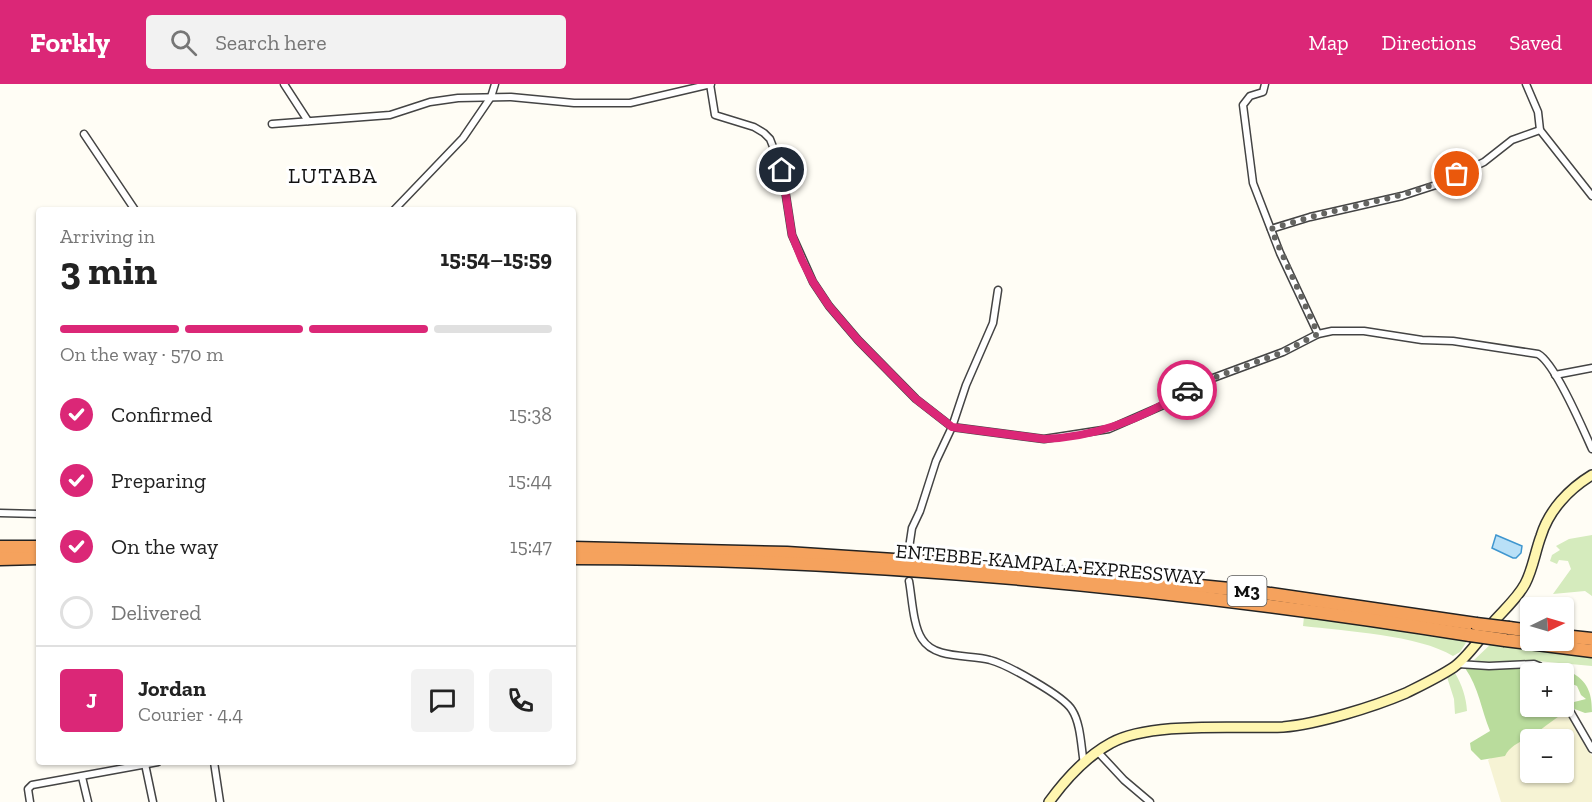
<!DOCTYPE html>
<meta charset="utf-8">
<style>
body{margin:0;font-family:"Zilla Slab",serif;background:#f2f2f2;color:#222;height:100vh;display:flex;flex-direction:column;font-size:22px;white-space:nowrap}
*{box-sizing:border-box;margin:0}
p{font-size:20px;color:#767676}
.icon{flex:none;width:33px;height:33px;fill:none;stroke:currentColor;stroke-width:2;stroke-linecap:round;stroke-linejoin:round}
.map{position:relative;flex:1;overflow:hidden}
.panel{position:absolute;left:36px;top:123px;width:540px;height:558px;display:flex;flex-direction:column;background:#fff;border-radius:6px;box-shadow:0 2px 4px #0004}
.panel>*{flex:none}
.needle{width:39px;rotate:85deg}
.fabs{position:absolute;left:1520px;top:513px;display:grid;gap:12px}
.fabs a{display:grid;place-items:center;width:54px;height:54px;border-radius:6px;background:#fff;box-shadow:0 2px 4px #0004;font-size:30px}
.pin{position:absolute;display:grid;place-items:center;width:51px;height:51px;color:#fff;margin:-26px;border:3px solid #fff;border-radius:50%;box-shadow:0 2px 6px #0007}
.courier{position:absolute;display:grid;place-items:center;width:60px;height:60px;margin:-30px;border:4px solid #db2777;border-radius:50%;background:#fff;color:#222;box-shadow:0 2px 8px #0007}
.headline em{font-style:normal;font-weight:700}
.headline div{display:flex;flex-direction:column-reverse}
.headline{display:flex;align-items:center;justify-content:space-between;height:102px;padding:0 24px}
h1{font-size:39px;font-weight:700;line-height:45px}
.bar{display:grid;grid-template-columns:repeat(4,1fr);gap:9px 6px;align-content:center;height:72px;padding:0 24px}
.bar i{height:8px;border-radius:4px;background:#e0e0e0}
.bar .on{background:#db2777}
.bar p{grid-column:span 4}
.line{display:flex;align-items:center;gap:15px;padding:0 24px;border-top:2px solid #e0e0e0}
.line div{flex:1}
.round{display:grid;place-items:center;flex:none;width:63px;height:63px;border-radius:6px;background:#f2f2f2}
ol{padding:0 24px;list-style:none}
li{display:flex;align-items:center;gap:18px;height:66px}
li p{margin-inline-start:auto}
li .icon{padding:6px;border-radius:50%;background:#db2777;color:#fff;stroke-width:4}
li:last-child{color:#767676}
li i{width:33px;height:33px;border:3px solid #e0e0e0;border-radius:50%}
header{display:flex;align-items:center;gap:36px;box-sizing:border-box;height:84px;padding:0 30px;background:#db2777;color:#fff}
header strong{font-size:28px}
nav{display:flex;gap:33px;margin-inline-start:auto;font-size:21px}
.search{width:420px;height:54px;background:#f2f2f2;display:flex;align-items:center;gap:15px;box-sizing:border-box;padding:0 21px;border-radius:6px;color:#767676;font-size:22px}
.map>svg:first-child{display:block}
</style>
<header>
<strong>Forkly</strong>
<div class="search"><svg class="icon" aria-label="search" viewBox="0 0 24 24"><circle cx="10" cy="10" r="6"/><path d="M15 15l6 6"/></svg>Search here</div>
<nav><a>Map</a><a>Directions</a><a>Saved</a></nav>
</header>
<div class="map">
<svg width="1592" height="718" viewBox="0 0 1592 718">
<rect width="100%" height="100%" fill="#fffdf5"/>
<path fill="#f6f3d4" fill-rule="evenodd" d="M 1567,627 L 1592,672 L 1592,718 L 1501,718 L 1488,676 ZM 1530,656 L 1563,656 L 1563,688 L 1530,688 Z"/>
<g fill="#d5ebbd">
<polygon points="1592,451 1592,512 1585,507 1553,510 1571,485 1568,477 1559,476 1557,480 1550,477 1552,471 1560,466 1556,462 1569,455"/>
<path d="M 1304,533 L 1469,554 L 1460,568 L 1453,572 C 1419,551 1344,547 1303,542 Z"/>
<polygon points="1493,558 1592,571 1592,582 1526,576 1488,579 1474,576"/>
<path d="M 1455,589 C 1462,601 1466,613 1467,627 L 1455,630 L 1454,615 L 1447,593 Z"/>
</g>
<g fill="#b9dc9c">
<path d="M 1569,581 L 1573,584 L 1574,590 C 1589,599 1592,612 1592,628 L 1585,629 L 1572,624 L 1574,618 L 1586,615 L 1581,611 L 1577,602 L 1570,599 L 1563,601 L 1563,590 L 1558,590 L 1558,588 Z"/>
<path d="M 1516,583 L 1537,583 L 1542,589 L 1530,590 L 1530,622 L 1563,622 L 1563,613 L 1567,613 L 1570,619 L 1565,625 L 1567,627 C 1557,633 1548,640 1539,647 C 1528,656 1512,658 1505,672 L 1481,676 L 1471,666 L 1470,659 L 1490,647 C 1481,625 1479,604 1465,584 L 1488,585 Z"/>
</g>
<polygon fill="#b9e0f7" stroke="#3f96cf" stroke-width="1.5" points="1496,451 1522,462 1521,469 1516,474 1513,474 1492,464"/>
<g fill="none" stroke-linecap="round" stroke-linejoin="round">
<polyline stroke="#3f96cf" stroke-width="2" points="1537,524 1539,517"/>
<g stroke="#444" stroke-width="9">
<g id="street">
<polyline points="284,0 308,37"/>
<path d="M 710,0 L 715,31 L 754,43 L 764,49 L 770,55 L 782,86 L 792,151 L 813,198 L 829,222 L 858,256 L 916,315 L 952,343 L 1044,355 L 1109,345 L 1166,320 L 1192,303 L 1205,297 L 1283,268 L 1318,250 L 1332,247 L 1364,247 L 1422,256 L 1453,257 L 1538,270 C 1555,279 1583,345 1592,365"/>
<polyline points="1265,0 1263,8 1250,12 1243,21 1253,99 1280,169 1318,250"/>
<polyline points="1526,0 1538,28 1540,46 1592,112"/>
<polyline points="272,40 390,31 430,18 458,14 511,13 574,19 630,19 711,0"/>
<polyline points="84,50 135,126"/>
<polyline points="394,126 463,54 491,13 495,0"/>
<polyline points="1271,145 1310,133 1402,112 1436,101 1484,78 1512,56 1540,46"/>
<polyline points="1555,291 1592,284"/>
<polyline points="0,429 39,430"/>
<polyline points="909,464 912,444 920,427 936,377 952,343 966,301 993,239 998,206"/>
<path d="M 909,497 C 912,513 913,542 922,555 C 935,576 970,570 990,576 C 1006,580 1064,612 1072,626 C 1081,640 1081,663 1084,680"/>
<polyline points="1458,580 1489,582 1534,580 1539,582 1545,590"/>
<polyline points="1563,615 1592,665"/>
<polyline points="1097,667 1124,696 1150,718"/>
<polyline points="214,678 220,718"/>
<polyline points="145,680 153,718"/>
<polyline points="82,693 88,718"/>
<polyline points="30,718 28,705 32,701 158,678"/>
</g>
</g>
<g stroke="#333" stroke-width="12">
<path id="secondary" d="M 1049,718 C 1065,696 1087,672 1111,659 C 1151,637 1236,645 1283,643 C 1318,640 1373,623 1406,609 C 1422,601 1439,593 1454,583 C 1470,571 1483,550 1496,535 C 1506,524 1518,513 1525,500 C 1533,485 1535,468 1541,452 C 1549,426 1569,405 1592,391"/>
</g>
<g stroke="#222" stroke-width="15">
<g id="highway">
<polyline points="0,463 39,463"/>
<polyline points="573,464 787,469 1017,484 1250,507 1476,540"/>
<path d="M 573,474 C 873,474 1174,504 1470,551"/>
<polyline points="0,475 39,474"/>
<polyline points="1509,544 1530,547"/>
<polyline points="1563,552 1592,555"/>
<polyline points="1505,556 1592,567"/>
</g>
</g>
<use href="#street" stroke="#fff" stroke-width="6"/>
<use href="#secondary" stroke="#fff6b0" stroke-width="9"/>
<use href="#highway" stroke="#f5a25d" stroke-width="12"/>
<g stroke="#222" stroke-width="15" stroke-linecap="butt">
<g id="highway-bridge">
<polyline points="1476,540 1509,544"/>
<polyline points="1470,551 1505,556"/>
</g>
</g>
<use href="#highway-bridge" stroke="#f5a25d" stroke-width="12"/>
</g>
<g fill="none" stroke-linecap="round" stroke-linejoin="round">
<path stroke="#646461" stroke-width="6" stroke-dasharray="0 10.8" d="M 1187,306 L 1205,297 L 1283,268 L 1318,250 L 1271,145 C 1296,137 1321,130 1347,124 C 1385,115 1422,108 1457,90"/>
<path stroke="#db2777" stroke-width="8" d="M 782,86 L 792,151 L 802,176 L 813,198 L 829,222 L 858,256 L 916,315 L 952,343 L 1044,355 C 1097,353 1143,335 1187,306"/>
</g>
<g text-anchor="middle" stroke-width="6" stroke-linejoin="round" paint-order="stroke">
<rect fill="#fff" stroke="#585858" stroke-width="1.5" x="1227.5" y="492" width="39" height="30" rx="4.5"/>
<g font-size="18" font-weight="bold" fill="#111">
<text x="1247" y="513">M3</text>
</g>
<g font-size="20" fill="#111" stroke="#fff">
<text transform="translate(1050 480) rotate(5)" y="7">ENTEBBE-KAMPALA EXPRESSWAY</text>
</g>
<g font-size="22" letter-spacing="1.5" fill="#111" stroke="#fff">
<text x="333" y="99">LUTABA</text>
</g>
</g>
</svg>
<div class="fabs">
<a><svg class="needle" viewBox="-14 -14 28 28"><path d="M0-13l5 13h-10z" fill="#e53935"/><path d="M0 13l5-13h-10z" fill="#767676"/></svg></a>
<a>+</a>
<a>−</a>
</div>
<div class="pin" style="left:1457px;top:90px;background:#ea580c"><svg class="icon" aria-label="bag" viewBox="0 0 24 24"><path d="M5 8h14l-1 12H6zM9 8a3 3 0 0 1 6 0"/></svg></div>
<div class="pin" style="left:782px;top:86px;background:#1f2937"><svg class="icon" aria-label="home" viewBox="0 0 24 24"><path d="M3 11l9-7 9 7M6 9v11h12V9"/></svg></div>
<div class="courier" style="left:1187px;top:306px"><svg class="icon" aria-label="car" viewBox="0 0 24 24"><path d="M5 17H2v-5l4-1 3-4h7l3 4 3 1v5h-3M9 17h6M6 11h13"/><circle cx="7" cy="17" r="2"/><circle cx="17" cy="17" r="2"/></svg></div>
<section class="panel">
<div class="headline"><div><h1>3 min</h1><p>Arriving in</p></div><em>15:54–15:59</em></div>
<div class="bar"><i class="on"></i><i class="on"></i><i class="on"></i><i></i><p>On the way · 570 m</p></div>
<ol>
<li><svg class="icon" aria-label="check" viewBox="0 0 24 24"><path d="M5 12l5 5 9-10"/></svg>Confirmed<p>15:38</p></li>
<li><svg class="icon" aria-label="check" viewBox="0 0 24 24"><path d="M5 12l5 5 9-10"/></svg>Preparing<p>15:44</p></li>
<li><svg class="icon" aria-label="check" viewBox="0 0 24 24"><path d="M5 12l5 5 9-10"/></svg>On the way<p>15:47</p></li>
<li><i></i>Delivered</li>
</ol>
<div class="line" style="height:108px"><b class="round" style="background:#db2777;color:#fff">J</b><div><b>Jordan</b><p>Courier · 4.4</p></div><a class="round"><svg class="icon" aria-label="chat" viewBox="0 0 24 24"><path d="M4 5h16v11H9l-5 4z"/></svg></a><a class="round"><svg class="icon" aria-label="phone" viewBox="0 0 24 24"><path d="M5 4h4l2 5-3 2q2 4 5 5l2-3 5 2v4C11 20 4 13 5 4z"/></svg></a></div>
</section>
</div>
